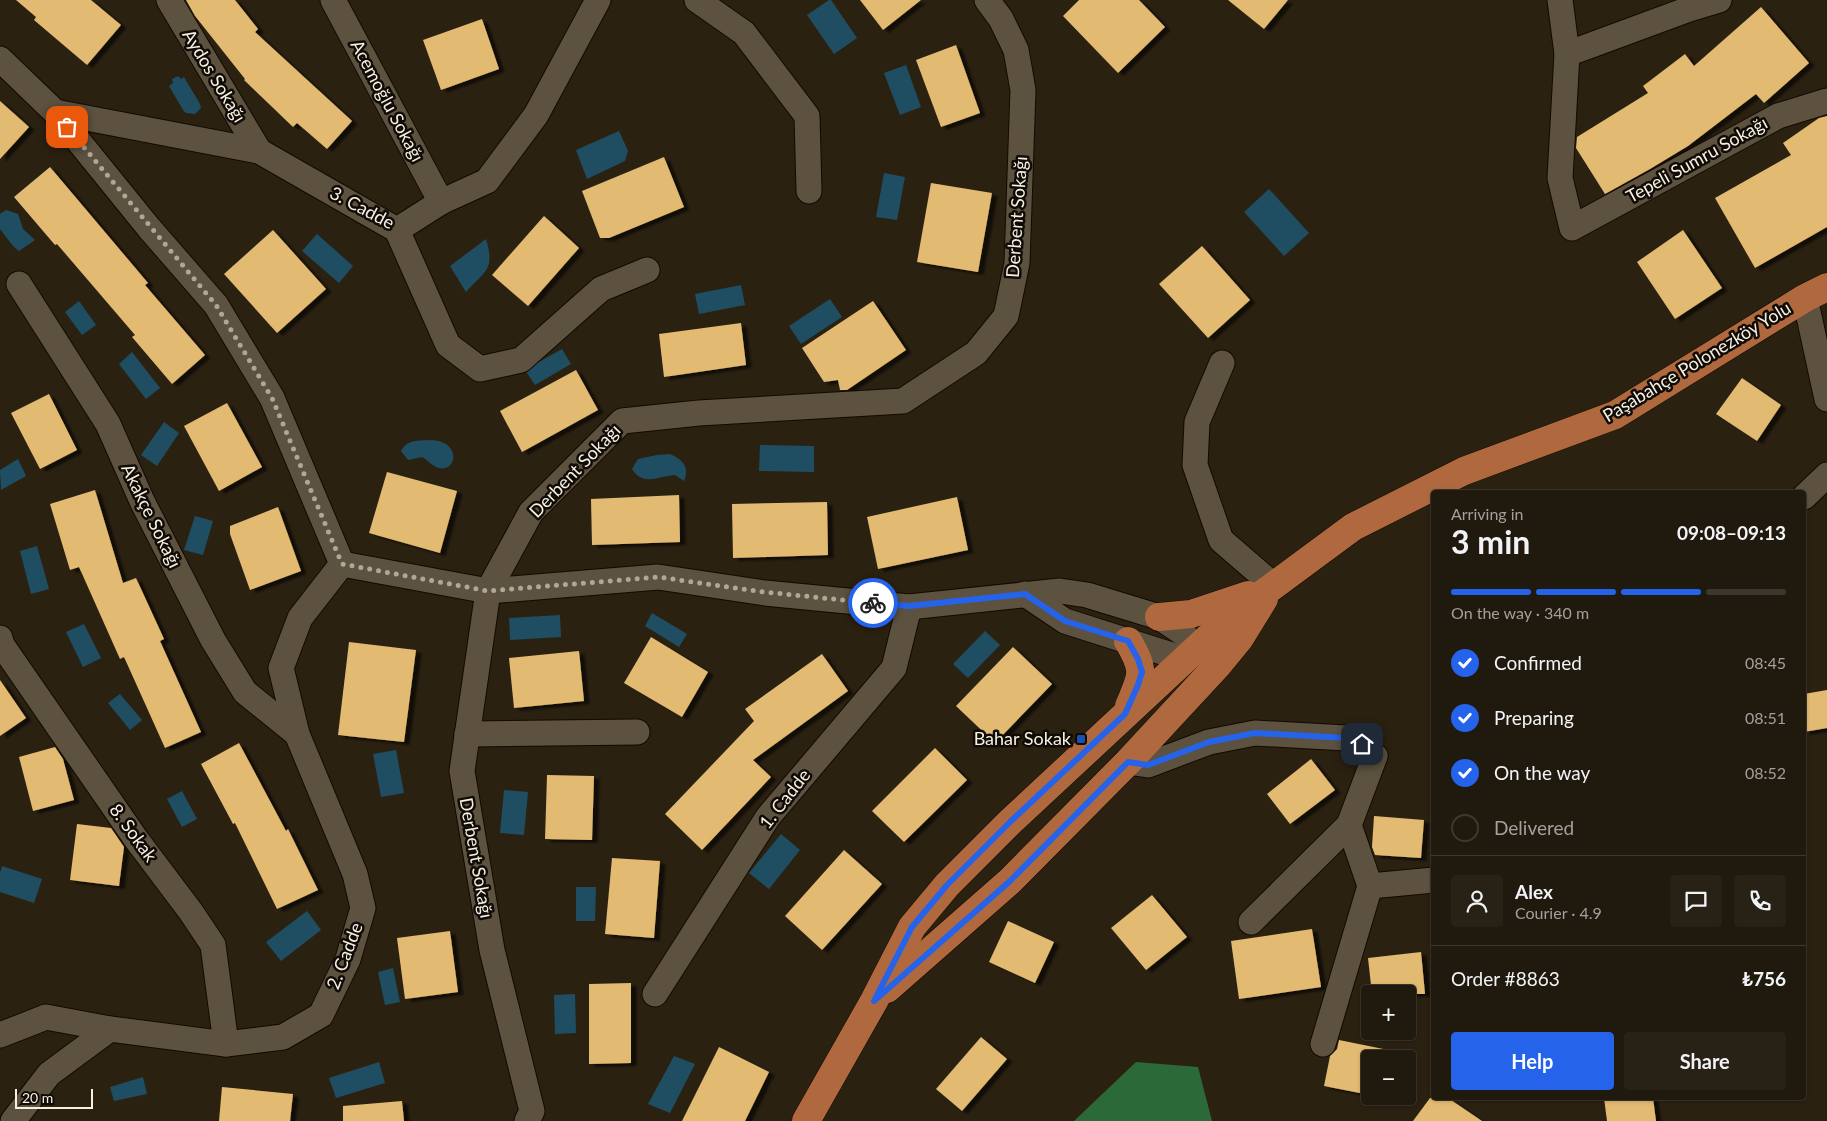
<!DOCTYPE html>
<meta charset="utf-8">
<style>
body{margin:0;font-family:Lato,sans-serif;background:#282216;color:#f1f3f6;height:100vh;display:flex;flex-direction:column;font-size:19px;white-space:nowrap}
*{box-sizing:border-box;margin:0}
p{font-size:16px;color:#a2a09d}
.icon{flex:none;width:28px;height:28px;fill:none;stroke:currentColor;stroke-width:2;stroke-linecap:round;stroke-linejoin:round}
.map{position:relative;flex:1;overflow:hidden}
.details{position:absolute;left:1431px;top:490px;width:375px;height:610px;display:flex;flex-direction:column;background:#20190d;border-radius:5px;box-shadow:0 1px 4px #0004,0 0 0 1px #3d382e}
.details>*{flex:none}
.tools{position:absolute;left:1361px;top:985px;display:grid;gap:10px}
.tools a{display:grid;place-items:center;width:55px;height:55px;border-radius:5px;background:#20190d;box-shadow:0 1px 4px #0004,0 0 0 1px #3d382e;font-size:25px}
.scale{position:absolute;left:15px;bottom:12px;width:78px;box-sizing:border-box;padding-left:5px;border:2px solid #f5efe4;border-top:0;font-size:14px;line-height:18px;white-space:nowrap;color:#f5efe4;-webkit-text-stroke:4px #100b05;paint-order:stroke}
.pin{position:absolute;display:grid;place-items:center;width:42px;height:42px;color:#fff;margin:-21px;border-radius:10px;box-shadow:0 2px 8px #0006}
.courier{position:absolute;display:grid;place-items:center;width:50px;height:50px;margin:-25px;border:4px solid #2563eb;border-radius:50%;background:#fff;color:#222;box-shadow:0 1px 6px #0007}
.summary em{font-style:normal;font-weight:700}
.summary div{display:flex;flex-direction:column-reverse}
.summary{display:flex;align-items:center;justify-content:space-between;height:85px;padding:0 20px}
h1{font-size:32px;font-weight:700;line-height:38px}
.bar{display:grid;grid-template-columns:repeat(4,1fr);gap:8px 5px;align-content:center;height:60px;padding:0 20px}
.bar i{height:6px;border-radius:4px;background:#3d382e}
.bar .current{background:#2563eb}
.bar p{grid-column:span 4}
.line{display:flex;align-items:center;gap:12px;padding:0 20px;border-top:1px solid #3d382e}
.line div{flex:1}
.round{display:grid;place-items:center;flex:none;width:52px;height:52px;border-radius:5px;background:#282216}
ol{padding:0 20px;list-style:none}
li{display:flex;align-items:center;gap:15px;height:55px}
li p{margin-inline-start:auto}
li .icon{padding:5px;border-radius:50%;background:#2563eb;color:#fff;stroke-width:4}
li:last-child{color:#a2a09d}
li i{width:28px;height:28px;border:2px solid #3d382e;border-radius:50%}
.button{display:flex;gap:10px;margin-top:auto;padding:10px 20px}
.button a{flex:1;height:58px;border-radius:5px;background:#2563eb;color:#fff;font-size:20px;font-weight:700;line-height:58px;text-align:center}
.button a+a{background:#282216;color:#f1f3f6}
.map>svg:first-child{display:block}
</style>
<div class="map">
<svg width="1827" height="1121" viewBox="0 0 1827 1121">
<defs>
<filter id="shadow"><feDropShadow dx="5.5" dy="3" stdDeviation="1" flood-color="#0009"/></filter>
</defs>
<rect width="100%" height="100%" fill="#2b2111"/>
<polygon fill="#2b6a38" points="1136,1062 1198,1067 1212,1121 1074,1121"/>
<g fill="#1f4e63">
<polygon points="829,0 831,0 857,38 834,54 807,15"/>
<polygon points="906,65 921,107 900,115 884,73"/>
<polygon points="178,76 181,79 184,77 200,104 201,108 195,114 186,113 183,110 169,86 173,83 172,79"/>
<polygon points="619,131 628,151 625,161 587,179 576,150"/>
<polygon points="884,173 905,177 897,220 876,217"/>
<polygon points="1269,189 1309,233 1284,256 1244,212"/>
<polygon points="6,210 18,214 23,229 35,240 19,251 13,246 0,229 0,214"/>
<polygon points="317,234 353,266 339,283 302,251"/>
<path d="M 486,239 C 495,270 486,270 466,292 L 450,266 Z"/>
<polygon points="741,285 745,305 699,314 695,294"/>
<polygon points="830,299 842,317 801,344 789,326"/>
<polygon points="79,301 96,325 82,335 65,312"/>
<polygon points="562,349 571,364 535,385 525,370"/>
<polygon points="132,352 160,388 146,399 119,364"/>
<polygon points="164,422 179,433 157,466 141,455"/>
<path d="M 431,440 C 461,441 458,472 439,468 C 433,467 428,460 422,457 L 408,460 L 401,451 C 408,439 417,441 431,440 Z"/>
<polygon points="760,445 814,446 814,472 759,471"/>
<path d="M 670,454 C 683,460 690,467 684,481 L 675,475 C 659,476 643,487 632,469 L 638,459 L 657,455 Z"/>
<polygon points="18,459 26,476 1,490 0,470"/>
<polygon points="195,516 213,521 203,555 184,550"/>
<polygon points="37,546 49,589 31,594 20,551"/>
<polygon points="652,613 687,634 679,647 645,626"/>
<polygon points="560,615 561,637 510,640 509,618"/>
<polygon points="84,624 101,658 83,667 66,632"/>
<polygon points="985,631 1000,645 968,678 953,664"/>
<polygon points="120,694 142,720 130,730 108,703"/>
<polygon points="396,750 404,793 381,797 373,754"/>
<polygon points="504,790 528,792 524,835 500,833"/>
<polygon points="182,791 197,819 182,827 167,799"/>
<polygon points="781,834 800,850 769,889 749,873"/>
<polygon points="2,866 42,879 34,903 0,892 0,873"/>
<polygon points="576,887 596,887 595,921 576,921"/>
<polygon points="307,911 321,930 281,961 266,942"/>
<polygon points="393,968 400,1002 385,1005 378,972"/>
<polygon points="575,994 576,1033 555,1034 554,995"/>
<polygon points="674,1056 695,1064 670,1113 648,1104"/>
<polygon points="379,1062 385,1083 336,1098 329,1078"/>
<polygon points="143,1077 147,1094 114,1101 110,1087"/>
</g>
<g fill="#e3ba72" filter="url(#shadow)">
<polygon points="16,0 91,0 121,25 87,65 34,20 36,17"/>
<polygon points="186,0 235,0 258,29 255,32 352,121 327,149 297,123 293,127 244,80 245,79 195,16"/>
<polygon points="860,0 921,0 883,30"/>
<polygon points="1079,0 1139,0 1165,27 1118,73 1063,16"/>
<polygon points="1228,0 1288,0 1264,29"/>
<polygon points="1761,7 1809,63 1764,103 1756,94 1688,146 1650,169 1605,194 1576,148 1577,137 1648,93 1643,86 1685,54 1694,66"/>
<polygon points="482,19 499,69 441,90 423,40"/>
<polygon points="956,45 980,113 941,127 916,60"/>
<polygon points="0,101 29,127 0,159"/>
<polygon points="1827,116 1827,227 1755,268 1715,198 1791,155 1783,143 1819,118"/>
<polygon points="664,157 684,207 609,238 600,238 582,191"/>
<polygon points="50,167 148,283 145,285 205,355 172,384 132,337 135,335 57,244 55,245 14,197"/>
<polygon points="931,183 992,193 978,272 917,262"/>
<polygon points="544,216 579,248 528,306 492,275"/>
<polygon points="273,230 326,289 277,333 224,274"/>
<polygon points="1683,230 1722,288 1675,319 1637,262"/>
<polygon points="1202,246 1250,300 1208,338 1159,284"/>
<polygon points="873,301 906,350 847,390 840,390 838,380 824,382 802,348"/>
<polygon points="741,323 746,365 664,377 659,334"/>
<polygon points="576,370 598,410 522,452 500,411"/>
<polygon points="1742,378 1781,405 1757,441 1716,414"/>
<polygon points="49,394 77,450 40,469 11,413"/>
<polygon points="227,403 262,467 219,491 184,426"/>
<polygon points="387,472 457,491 440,553 369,533"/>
<polygon points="95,490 123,583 136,578 164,639 160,641 201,732 165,748 124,657 120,659 79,567 70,570 50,504"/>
<polygon points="679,495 680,542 592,545 591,499"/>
<polygon points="957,497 968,550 878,569 867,517"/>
<polygon points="827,502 828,555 733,558 732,504"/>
<polygon points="278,507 301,571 250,590 230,534 230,526"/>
<polygon points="651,637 708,672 682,717 624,683"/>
<polygon points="349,642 416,650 404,742 338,735"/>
<polygon points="1013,647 1052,684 995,743 956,706"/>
<polygon points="579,651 584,701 514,708 509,658"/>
<polygon points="822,654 848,691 753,760 771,777 702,850 665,814 754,721 745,709"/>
<polygon points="0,680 26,718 0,736"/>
<polygon points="1827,690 1827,728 1804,732 1804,694"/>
<polygon points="239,743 286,831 288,829 318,890 277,909 235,823 233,824 201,764"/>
<polygon points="55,747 63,759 74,800 33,811 19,757"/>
<polygon points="935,748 967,780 904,842 872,811"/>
<polygon points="1311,759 1335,790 1290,824 1267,794"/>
<polygon points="547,775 594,776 592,840 545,839"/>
<polygon points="1374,816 1424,820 1421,858 1375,855 1372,847"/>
<polygon points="77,824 111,828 124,847 119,886 70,880"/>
<polygon points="844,850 882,884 822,950 785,916"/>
<polygon points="612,858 660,861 654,938 605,934"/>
<polygon points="1152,895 1187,937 1146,970 1111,928"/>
<polygon points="1008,921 1054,942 1035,983 989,962"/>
<polygon points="1312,929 1321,987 1239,999 1231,941"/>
<polygon points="450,931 458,992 405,999 397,938"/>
<polygon points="1421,952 1425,994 1372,994 1368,958"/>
<polygon points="631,983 631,1063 589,1064 589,984"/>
<polygon points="981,1037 1007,1059 962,1111 936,1089"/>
<polygon points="1339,1040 1403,1053 1402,1059 1370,1059 1370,1095 1324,1086 1330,1056 1337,1049"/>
<polygon points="719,1047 769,1072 745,1121 682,1121"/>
<polygon points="222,1087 293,1094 290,1121 219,1121"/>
<polygon points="1430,1098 1448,1098 1482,1121 1413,1121"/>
<polygon points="1604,1098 1653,1098 1656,1121 1607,1121"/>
<polygon points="402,1101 404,1121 343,1121 343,1106"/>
</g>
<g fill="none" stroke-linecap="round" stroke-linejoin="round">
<g stroke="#130a00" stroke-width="27">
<g id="street">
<polyline points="169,0 259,151"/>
<polyline points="333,0 441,202"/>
<polyline points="697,0 744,33 807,116 809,191"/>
<polyline points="1560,0 1567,54 1560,178 1572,228 1778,116 1827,101"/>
<polyline points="1567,54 1689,9 1719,0"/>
<polyline points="0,59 55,112 149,228 216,305 272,398 342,564 488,591 658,577 765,593 909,607 1060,591 1087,595 1159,617 1183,633 1196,648"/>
<polyline points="55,112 259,151 397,230 441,202 487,181 536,115 598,0"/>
<polyline points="397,230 448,345 480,369 521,360 601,289 647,270"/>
<polyline points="19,284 108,424 142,501 213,640 245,692 297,734"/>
<polyline points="1805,298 1827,399"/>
<polyline points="1222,363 1197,422 1195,465 1221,540 1273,585"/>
<polyline points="1804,497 1827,475"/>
<polyline points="1025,594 1065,621 1184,659"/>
<polyline points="0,638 2,645 136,839 191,912 213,945 226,1044"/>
<polyline points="467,734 637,732"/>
<polyline points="1128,762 1148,765 1209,742 1255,733 1346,738 1362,744 1375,756 1349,825 1370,886 1434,880"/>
<polyline points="1251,922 1349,825"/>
<polyline points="655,994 768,817 894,668 909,607"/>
<polyline points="0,1035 46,1017 110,1029 226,1044 283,1037 321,1015 348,959 363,908 355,874 297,734 281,668 300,618 342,564"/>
<polyline points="1323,1044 1370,886"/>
<polyline points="13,1121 49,1074 110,1029"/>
<polyline points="527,1121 532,1111 492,950 462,771 488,591 531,512 622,421 699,413 903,401 976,353 1006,316 1017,263 1023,90 1016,50 1001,19 987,0"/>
</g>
</g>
<g stroke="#130a00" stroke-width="29">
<g id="primary">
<polyline points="1159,617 1191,614 1248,595"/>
<path d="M 1128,641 C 1146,672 1142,675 1129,706"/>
<polyline points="887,989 1010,881 1128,762 1217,666 1240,638 1264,599"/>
<polyline points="806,1121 874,1001 912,927 947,885 1010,822 1226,621 1353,527 1464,471 1615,415 1805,298 1827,287"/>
</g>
</g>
<use href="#street" stroke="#5d5240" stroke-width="25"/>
<use href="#primary" stroke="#b0693e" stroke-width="28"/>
</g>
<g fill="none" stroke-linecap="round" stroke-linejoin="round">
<polyline stroke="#aea79a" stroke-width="5" stroke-dasharray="0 9" points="67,127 216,305 272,398 342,564 488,591 658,577 764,592 873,603"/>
<polyline stroke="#2563eb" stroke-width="6" points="873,603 909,606 1025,594 1065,621 1128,641 1138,659 1142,672 1138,685 1125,714 1010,822 947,885 912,927 874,1001 1010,881 1128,762 1148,765 1209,742 1255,733 1346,738 1362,744"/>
</g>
<rect fill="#1a4fb4" stroke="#100b05" stroke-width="2" x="1076" y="734" width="10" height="10" rx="2.5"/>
<g text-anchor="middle" stroke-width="5" stroke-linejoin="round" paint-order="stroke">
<g font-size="18" fill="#f5efe4" stroke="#100b05">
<text transform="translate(214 76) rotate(59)" y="6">Aydos Sokağı</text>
<text transform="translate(387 101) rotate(62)" y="6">Acemoğlu Sokağı</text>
<text transform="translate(1697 160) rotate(-29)" y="6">Tepeli Sumru Sokağı</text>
<text transform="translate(362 208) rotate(28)" y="6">3. Cadde</text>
<text transform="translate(1017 217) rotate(-86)" y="6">Derbent Sokağı</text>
<text transform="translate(1697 362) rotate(-31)" y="6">Paşabahçe Polonezköy Yolu</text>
<text transform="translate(575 471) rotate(-46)" y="6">Derbent Sokağı</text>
<text transform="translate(151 516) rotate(64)" y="6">Akakçe Sokağı</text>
<text transform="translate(785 799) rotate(-52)" y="6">1. Cadde</text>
<text transform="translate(133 833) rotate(54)" y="6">8. Sokak</text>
<text transform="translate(476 858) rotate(80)" y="6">Derbent Sokağı</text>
<text transform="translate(345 956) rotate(-69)" y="6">2. Cadde</text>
</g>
<g font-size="18" fill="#f5efe4" stroke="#100b05" text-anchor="end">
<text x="1071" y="745">Bahar Sokak</text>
</g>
</g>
</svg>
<div class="tools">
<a>+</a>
<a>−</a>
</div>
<div class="scale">20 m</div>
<div class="pin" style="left:67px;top:127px;background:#ea580c"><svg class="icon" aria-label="bag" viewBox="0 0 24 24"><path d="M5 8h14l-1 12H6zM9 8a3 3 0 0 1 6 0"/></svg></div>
<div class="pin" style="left:1362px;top:744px;background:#1f2937"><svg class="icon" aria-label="home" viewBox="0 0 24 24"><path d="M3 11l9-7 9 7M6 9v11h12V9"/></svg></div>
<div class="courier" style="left:873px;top:603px"><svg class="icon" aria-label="bike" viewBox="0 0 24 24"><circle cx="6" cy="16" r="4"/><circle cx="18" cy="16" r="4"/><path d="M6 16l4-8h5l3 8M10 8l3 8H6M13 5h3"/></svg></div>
<section class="details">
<div class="summary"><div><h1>3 min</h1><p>Arriving in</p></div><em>09:08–09:13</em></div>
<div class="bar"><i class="current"></i><i class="current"></i><i class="current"></i><i></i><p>On the way · 340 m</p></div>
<ol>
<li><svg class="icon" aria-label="check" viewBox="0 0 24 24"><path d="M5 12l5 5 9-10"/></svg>Confirmed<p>08:45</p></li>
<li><svg class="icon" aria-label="check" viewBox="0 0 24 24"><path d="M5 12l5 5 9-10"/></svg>Preparing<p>08:51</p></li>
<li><svg class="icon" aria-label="check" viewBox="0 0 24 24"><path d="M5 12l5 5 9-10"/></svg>On the way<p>08:52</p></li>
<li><i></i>Delivered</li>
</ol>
<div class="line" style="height:90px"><a class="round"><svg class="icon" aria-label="person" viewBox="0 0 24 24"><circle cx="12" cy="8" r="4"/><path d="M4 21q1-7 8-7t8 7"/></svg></a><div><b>Alex</b><p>Courier · 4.9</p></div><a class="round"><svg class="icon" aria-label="chat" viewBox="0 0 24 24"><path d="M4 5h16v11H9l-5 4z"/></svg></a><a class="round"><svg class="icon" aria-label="phone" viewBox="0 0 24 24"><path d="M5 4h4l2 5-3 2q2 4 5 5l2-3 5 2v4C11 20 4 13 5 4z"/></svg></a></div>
<div class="line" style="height:65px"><div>Order #8863</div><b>₺756</b></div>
<div class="button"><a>Help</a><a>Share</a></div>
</section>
</div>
